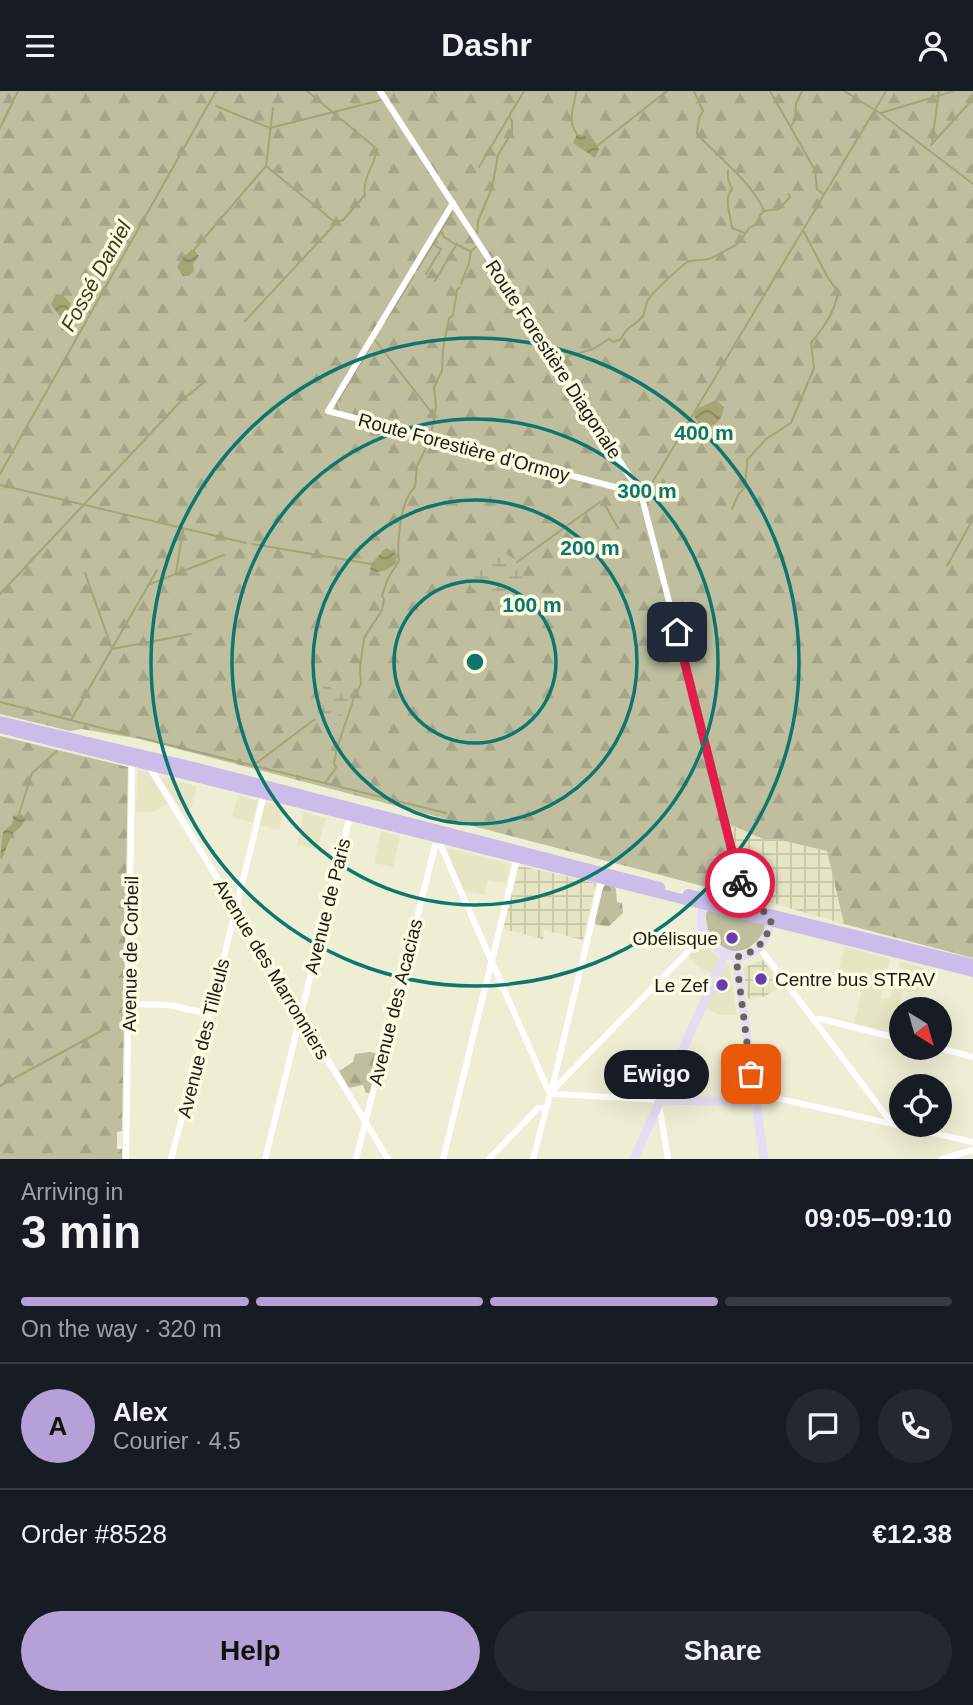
<!DOCTYPE html>
<meta charset="utf-8">
<style>
body{margin:0;font-family:Helvetica,sans-serif;background:#242831;color:#f1f3f6;height:100vh;display:flex;flex-direction:column;font-size:26px;white-space:nowrap}
*{box-sizing:border-box;margin:0}
p{font-size:23px;color:#9ea1a6}
.icon{flex:none;width:38px;height:38px;fill:none;stroke:currentColor;stroke-width:2;stroke-linecap:round;stroke-linejoin:round}
.map{position:relative;height:1068px;overflow:hidden}
.drawer{display:flex;flex-direction:column;background:#171b24;flex:1}
.drawer>*{flex:none}
.needle{width:46px;rotate:143deg}
.fabs{position:absolute;left:889px;top:906px;display:grid;gap:14px}
.fabs a{display:grid;place-items:center;width:63px;height:63px;border-radius:50%;background:#171b24;box-shadow:0 7px 28px #0002;font-size:35px}
.pin{position:absolute;display:grid;place-items:center;width:60px;height:60px;color:#fff;margin:-30px;border-radius:14px;box-shadow:0 4px 10px #0006}
.courier{position:absolute;display:grid;place-items:center;width:70px;height:70px;margin:-35px;border:5px solid #e11d48;border-radius:50%;background:#fff;color:#222;box-shadow:0 2px 9px #0007}
.bubble{position:absolute;height:49px;border-radius:24px;background:#171b24;box-shadow:0 7px 28px #0002;font-size:23px;font-weight:600;line-height:49px;text-align:center}
.headline em{font-style:normal;font-weight:600}
.headline div{display:flex;flex-direction:column-reverse}
.headline{display:flex;align-items:center;justify-content:space-between;height:119px;padding:0 21px}
h1{font-size:46px;font-weight:600;line-height:52px}
.bar{display:grid;grid-template-columns:repeat(4,1fr);gap:10px 7px;align-content:center;height:84px;padding:0 21px}
.bar i{height:9px;border-radius:5px;background:#363941}
.bar .selected{background:#b5a0d7}
.bar p{grid-column:span 4}
.line{display:flex;align-items:center;gap:18px;padding:0 21px;border-top:2px solid #363941}
.line div{flex:1}
.round{display:grid;place-items:center;flex:none;width:74px;height:74px;border-radius:37px;background:#242831}
.primary-button{display:flex;gap:14px;margin-top:auto;padding:14px 21px}
.primary-button a{flex:1;height:80px;border-radius:42px;background:#b5a0d7;color:#111;font-size:28px;font-weight:600;line-height:80px;text-align:center}
.primary-button a+a{background:#242831;color:#f1f3f6}
header{display:flex;justify-content:space-between;align-items:center;height:91px;padding:0 21px;background:#171b24;font-size:32px;font-weight:600}
.map>svg:first-child{display:block}
</style>
<header><svg class="icon" aria-label="menu" viewBox="0 0 24 24"><path d="M4 6h16M4 12h16M4 18h16"/></svg>Dashr<svg class="icon" aria-label="person" viewBox="0 0 24 24"><circle cx="12" cy="8" r="4"/><path d="M4 21q1-7 8-7t8 7"/></svg></header>
<div class="map">
<svg width="973" height="1068" viewBox="0 0 973 1068">
<defs>
<pattern id="industrial-grid" width="8" height="8" patternUnits="userSpaceOnUse" patternTransform="scale(1.75)"><rect width="8" height="8" fill="#e6e6c5"/><path d="M0 4h8M4 0v8" fill="none" stroke="#c5c5a8"/></pattern>
<pattern id="forest-firs" width="22" height="20" patternUnits="userSpaceOnUse" patternTransform="scale(1.75)"><rect width="22" height="20" fill="#bfbfa0"/><path d="M5 1l3.5 6h-7zM16 11l3.5 6h-7z" fill="#a4a489"/></pattern>
<pattern id="wetland-marsh" width="20" height="14" patternUnits="userSpaceOnUse" patternTransform="scale(1.75)"><rect width="20" height="14" fill="#bfbfa0"/><path d="M1 5h8M5 5V1M11 12h8M15 12V8" fill="none" stroke="#a4a489"/></pattern>
<pattern id="water-waves" width="16" height="10" patternUnits="userSpaceOnUse" patternTransform="scale(1.75)"><rect width="16" height="10" fill="#a5a474"/><path d="M0 5q4-4 8 0t8 0" fill="none" stroke="#86855e"/></pattern>
</defs>
<rect width="100%" height="100%" fill="#eeeed5"/>
<g fill="#e6e6c5">
<polygon points="137,679 147,680 168,712 153,721 136,721"/>
<polygon points="163,686 197,695 188,729 163,690"/>
<polygon points="238,704 257,710 253,732 232,726"/>
<polygon points="267,712 285,716 279,739 260,734 264,715"/>
<polygon points="304,721 326,727 317,758 297,754"/>
<polygon points="381,740 400,745 393,776 374,772"/>
<polygon points="449,757 510,773 506,792 488,789 485,804 463,799 447,759"/>
<polygon points="702,852 719,866 712,882 698,876 688,865"/>
<polygon points="845,856 890,868 881,907 890,908 900,870 924,877 918,903 903,899 892,942 854,933 862,898 835,891"/>
<polygon points="726,873 729,873 737,924 720,924 705,917"/>
</g>
<g fill="url(#industrial-grid)">
<polygon points="728,733 765,749 776,748 827,760 844,833 772,812 748,801 741,783"/>
<polygon points="521,775 596,792 583,849 544,839 543,848 503,838 518,777"/>
<polygon points="763,869 781,894 766,905 748,908 743,877"/>
</g>
<g fill="url(#forest-firs)">
<polygon points="0,0 973,0 973,867 844,833 827,760 776,748 765,749 729,733 741,783 728,782 714,798 140,648 82,638 70,640 0,623"/>
<polygon points="0,645 128,676 122,1040 117,1041 117,1058 122,1058 122,1068 0,1068"/>
<path d="M 605,794 L 613,795 L 616,798 L 617,811 L 622,812 L 623,822 L 609,835 L 596,834 C 590,819 597,807 605,794 Z"/>
<polygon points="370,961 379,963 370,1002 366,1002 363,994 349,997 339,980 353,971 355,963"/>
</g>
<g fill="url(#wetland-marsh)">
<path d="M 500,459 C 510,465 519,470 522,482 C 523,486 522,490 523,494 C 525,497 528,499 529,503 C 534,517 512,522 502,522 L 488,506 L 472,497 L 468,486 Z"/>
<polygon points="324,595 339,597 351,610 348,621 339,624 338,632 331,637 324,630 316,630 303,615 307,611 315,612"/>
</g>
<path fill="#bfbfa0" d="M 708,819 L 764,833 L 765,838 C 746,876 704,861 706,822 Z"/>
<g fill="url(#water-waves)">
<polygon points="577,43 593,48 599,58 595,67 573,52"/>
<polygon points="191,159 196,161 199,165 193,173 194,180 189,185 183,185 177,176 181,169"/>
<polygon points="56,203 63,204 71,213 66,228 60,226 51,213"/>
<path d="M 716,309 L 724,316 C 722,330 715,335 702,339 L 694,325 L 697,318 Z"/>
<path d="M 386,457 L 394,461 L 397,471 C 390,478 380,484 370,479 L 371,473 Z"/>
<path d="M 22,723 L 25,728 C 22,737 18,737 13,743 C 8,750 6,760 2,768 L 0,767 L 3,741 L 12,733 L 13,725 Z"/>
</g>
<g fill="none" stroke-linecap="round" stroke-linejoin="round">
<g stroke="#a5a474" stroke-width="2">
<path d="M 307,0 L 377,58 C 375,74 362,87 365,104 L 343,129 L 337,131"/>
<polyline points="434,0 436,5"/>
<path d="M 576,0 C 575,16 566,29 577,43"/>
<path d="M 694,0 L 703,20 L 699,27 L 697,43 C 717,65 753,92 764,120 L 779,118 L 790,106 L 789,103"/>
<polyline points="770,0 815,79 817,98 823,103"/>
<polyline points="844,0 880,22 973,93"/>
<polyline points="216,15 270,37 381,9"/>
<polyline points="881,22 954,0"/>
<polyline points="792,34 795,29 796,13 802,0"/>
<polyline points="0,37 18,0"/>
<polyline points="932,51 939,0"/>
<polyline points="931,54 973,8"/>
<polyline points="597,55 667,0"/>
<polyline points="479,76 524,0"/>
<path d="M 728,79 L 728,88 L 732,98 C 723,109 731,124 732,137 L 745,142"/>
<polyline points="477,142 478,130 492,97 498,64 512,41 512,30 509,25"/>
<polyline points="436,148 452,122"/>
<polyline points="456,153 470,160"/>
<polyline points="193,160 266,75 273,17"/>
<polyline points="417,179 433,153"/>
<polyline points="426,183 441,158 433,153"/>
<polyline points="435,190 456,154 444,146 441,140"/>
<polyline points="461,193 469,172 471,160 476,156"/>
<polyline points="245,230 336,132 266,75"/>
<polyline points="385,231 414,184"/>
<polyline points="375,249 432,322"/>
<path d="M 565,266 L 593,258 L 609,248 L 614,251 L 621,248 C 627,234 637,234 643,225 C 645,221 645,214 648,209 C 652,202 679,177 686,172 C 692,168 701,170 708,168 C 713,167 718,163 723,161 C 741,151 738,154 749,137 L 758,132 L 760,124 L 764,120"/>
<polyline points="338,319 336,313 370,256"/>
<polyline points="431,344 436,315 434,296 442,280 443,257 449,228 453,224 457,199 460,196"/>
<polyline points="0,383 216,0"/>
<polyline points="0,394 246,452"/>
<polyline points="649,397 886,0"/>
<polyline points="605,414 618,437"/>
<path d="M 732,418 L 738,404 L 746,395 C 744,386 748,378 747,369 L 766,348 L 791,332 L 814,277 L 811,252 C 824,236 835,221 838,201 L 827,185 L 804,141"/>
<polyline points="252,453 371,473"/>
<polyline points="517,471 600,411"/>
<polyline points="947,475 973,428"/>
<polyline points="85,482 112,558 191,543"/>
<polyline points="176,482 183,439"/>
<polyline points="150,493 224,464"/>
<polyline points="0,503 180,311 203,292"/>
<polyline points="0,611 129,644"/>
<polyline points="71,629 157,479"/>
<polyline points="137,646 446,722"/>
<polyline points="254,674 315,628"/>
<path d="M 325,692 L 336,677 L 334,672 L 337,657 L 354,607 L 361,593 L 360,577 L 364,547 L 382,519 L 384,508 L 382,505 L 388,487 L 399,470 C 397,451 400,409 415,396 L 417,375 L 429,351"/>
<polyline points="19,723 32,682 57,660"/>
<polyline points="0,995 103,939"/>
</g>
<g stroke="#fff" stroke-width="6">
<polyline points="380,0 641,403 696,614 742,801"/>
<polyline points="453,112 328,320 420,344 465,359 486,362 641,403"/>
<polyline points="149,675 388,1068"/>
<polyline points="441,755 548,999"/>
<polyline points="723,798 731,790 735,779"/>
<polyline points="759,856 887,1026 888,1032"/>
<polyline points="129,913 169,914 210,923"/>
<polyline points="814,929 821,928 901,948"/>
<polyline points="939,957 973,966"/>
<polyline points="552,997 602,788"/>
<polyline points="554,998 704,844"/>
<polyline points="754,1002 973,1051"/>
<polyline points="554,1003 661,1009"/>
<polyline points="659,1013 668,1068"/>
<polyline points="126,1068 132,668"/>
<polyline points="171,1068 210,923 264,703"/>
<polyline points="265,1068 350,725"/>
<polyline points="356,1068 435,755"/>
<polyline points="443,1068 517,767"/>
<polyline points="489,1068 538,1017 546,1017"/>
<polyline points="533,1068 550,1004"/>
<polyline points="942,1068 973,1059"/>
</g>
<g stroke="#e5ddf4" stroke-width="9">
<path d="M 723,798 C 743,796 762,814 771,830 C 754,911 659,831 723,798 Z"/>
<polyline points="736,866 764,1068"/>
<polyline points="661,1009 755,1011"/>
<polyline points="634,1068 725,864"/>
</g>
<g stroke="#cbbcea" stroke-width="10">
<polyline points="0,630 202,678 660,796"/>
<polyline points="0,637 973,881"/>
<polyline points="688,803 973,873"/>
</g>
</g>
<g fill="none" stroke-linecap="round" stroke-linejoin="round">
<path stroke="#666657" stroke-width="7" stroke-dasharray="0 12.6" d="M 740,792 C 743,808 763,815 771,830 C 767,850 756,862 736,866 L 751,983"/>
<polyline stroke="#e11d48" stroke-width="9" points="677,541 740,792"/>
</g>
<g fill="none" stroke="#0f766e" stroke-width="3.5">
<circle cx="475" cy="571" r="81"/>
<circle cx="475" cy="571" r="162"/>
<circle cx="475" cy="571" r="243"/>
<circle cx="475" cy="571" r="324"/>
</g>
<g fill="#6c3bb2" stroke="#fbfce2" stroke-width="2.5">
<circle cx="732" cy="847" r="7"/>
<circle cx="761" cy="888" r="7"/>
<circle cx="722" cy="894" r="7"/>
</g>
<g text-anchor="middle" stroke-width="7" stroke-linejoin="round" paint-order="stroke">
<g font-size="19" fill="#1c1c13" stroke="#fbfce2">
<text transform="translate(554 268) rotate(57)" y="7">Route Forestière Diagonale</text>
<text transform="translate(464 356) rotate(15)" y="7">Route Forestière d'Ormoy</text>
<text transform="translate(327 815) rotate(-76)" y="7">Avenue de Paris</text>
<text transform="translate(130 863) rotate(-89)" y="7">Avenue de Corbeil</text>
<text transform="translate(272 878) rotate(59)" y="7">Avenue des Marronniers</text>
<text transform="translate(395 911) rotate(-76)" y="7">Avenue des Acacias</text>
<text transform="translate(203 947) rotate(-76)" y="7">Avenue des Tilleuls</text>
</g>
<g font-size="19" fill="#1c1c13" stroke="#fbfce2" text-anchor="end">
<text x="718" y="854">Obélisque</text>
<text x="775" y="895" text-anchor="start">Centre bus STRAV</text>
<text x="708" y="901">Le Zef</text>
</g>
<g font-size="21" font-style="italic" fill="#3c3b14" stroke="#fbfce2">
<text transform="translate(96 185) rotate(-61)" y="7">Fossé Daniel</text>
</g>
</g>
<circle cx="475" cy="571" r="10" fill="#0f766e" stroke="#fbfce2" stroke-width="3.5"/>
<g font-size="21" text-anchor="middle" font-weight="bold" fill="#0f766e" stroke="#fbfce2" stroke-width="7" stroke-linejoin="round" paint-order="stroke">
<text x="704" y="349">400 m</text>
<text x="647" y="407">300 m</text>
<text x="590" y="464">200 m</text>
<text x="532" y="521">100 m</text>
</g>
</svg>
<div class="fabs">
<a><svg class="needle" viewBox="-14 -14 28 28"><path d="M0-13l5 13h-10z" fill="#e53935"/><path d="M0 13l5-13h-10z" fill="#9ea1a6"/></svg></a>
<a><svg class="icon" aria-label="locate" viewBox="0 0 24 24"><circle cx="12" cy="12" r="6"/><path d="M12 2v4M12 18v4M2 12h4M18 12h4"/></svg></a>
</div>
<div class="pin" style="left:751px;top:983px;background:#ea580c"><svg class="icon" aria-label="bag" viewBox="0 0 24 24"><path d="M5 8h14l-1 12H6zM9 8a3 3 0 0 1 6 0"/></svg></div>
<div class="pin" style="left:677px;top:541px;background:#1f2937"><svg class="icon" aria-label="home" viewBox="0 0 24 24"><path d="M3 11l9-7 9 7M6 9v11h12V9"/></svg></div>
<div class="courier" style="left:740px;top:792px"><svg class="icon" aria-label="bike" viewBox="0 0 24 24"><circle cx="6" cy="16" r="4"/><circle cx="18" cy="16" r="4"/><path d="M6 16l4-8h5l3 8M10 8l3 8H6M13 5h3"/></svg></div>
<div class="bubble" style="left:604px;top:959px;width:105px">Ewigo</div>
</div>
<section class="drawer">
<div class="headline"><div><h1>3 min</h1><p>Arriving in</p></div><em>09:05–09:10</em></div>
<div class="bar"><i class="selected"></i><i class="selected"></i><i class="selected"></i><i></i><p>On the way · 320 m</p></div>
<div class="line" style="height:126px"><b class="round" style="background:#b5a0d7;color:#111">A</b><div><b>Alex</b><p>Courier · 4.5</p></div><a class="round"><svg class="icon" aria-label="chat" viewBox="0 0 24 24"><path d="M4 5h16v11H9l-5 4z"/></svg></a><a class="round"><svg class="icon" aria-label="phone" viewBox="0 0 24 24"><path d="M5 4h4l2 5-3 2q2 4 5 5l2-3 5 2v4C11 20 4 13 5 4z"/></svg></a></div>
<div class="line" style="height:91px"><div>Order #8528</div><b>€12.38</b></div>
<div class="primary-button"><a>Help</a><a>Share</a></div>
</section>
